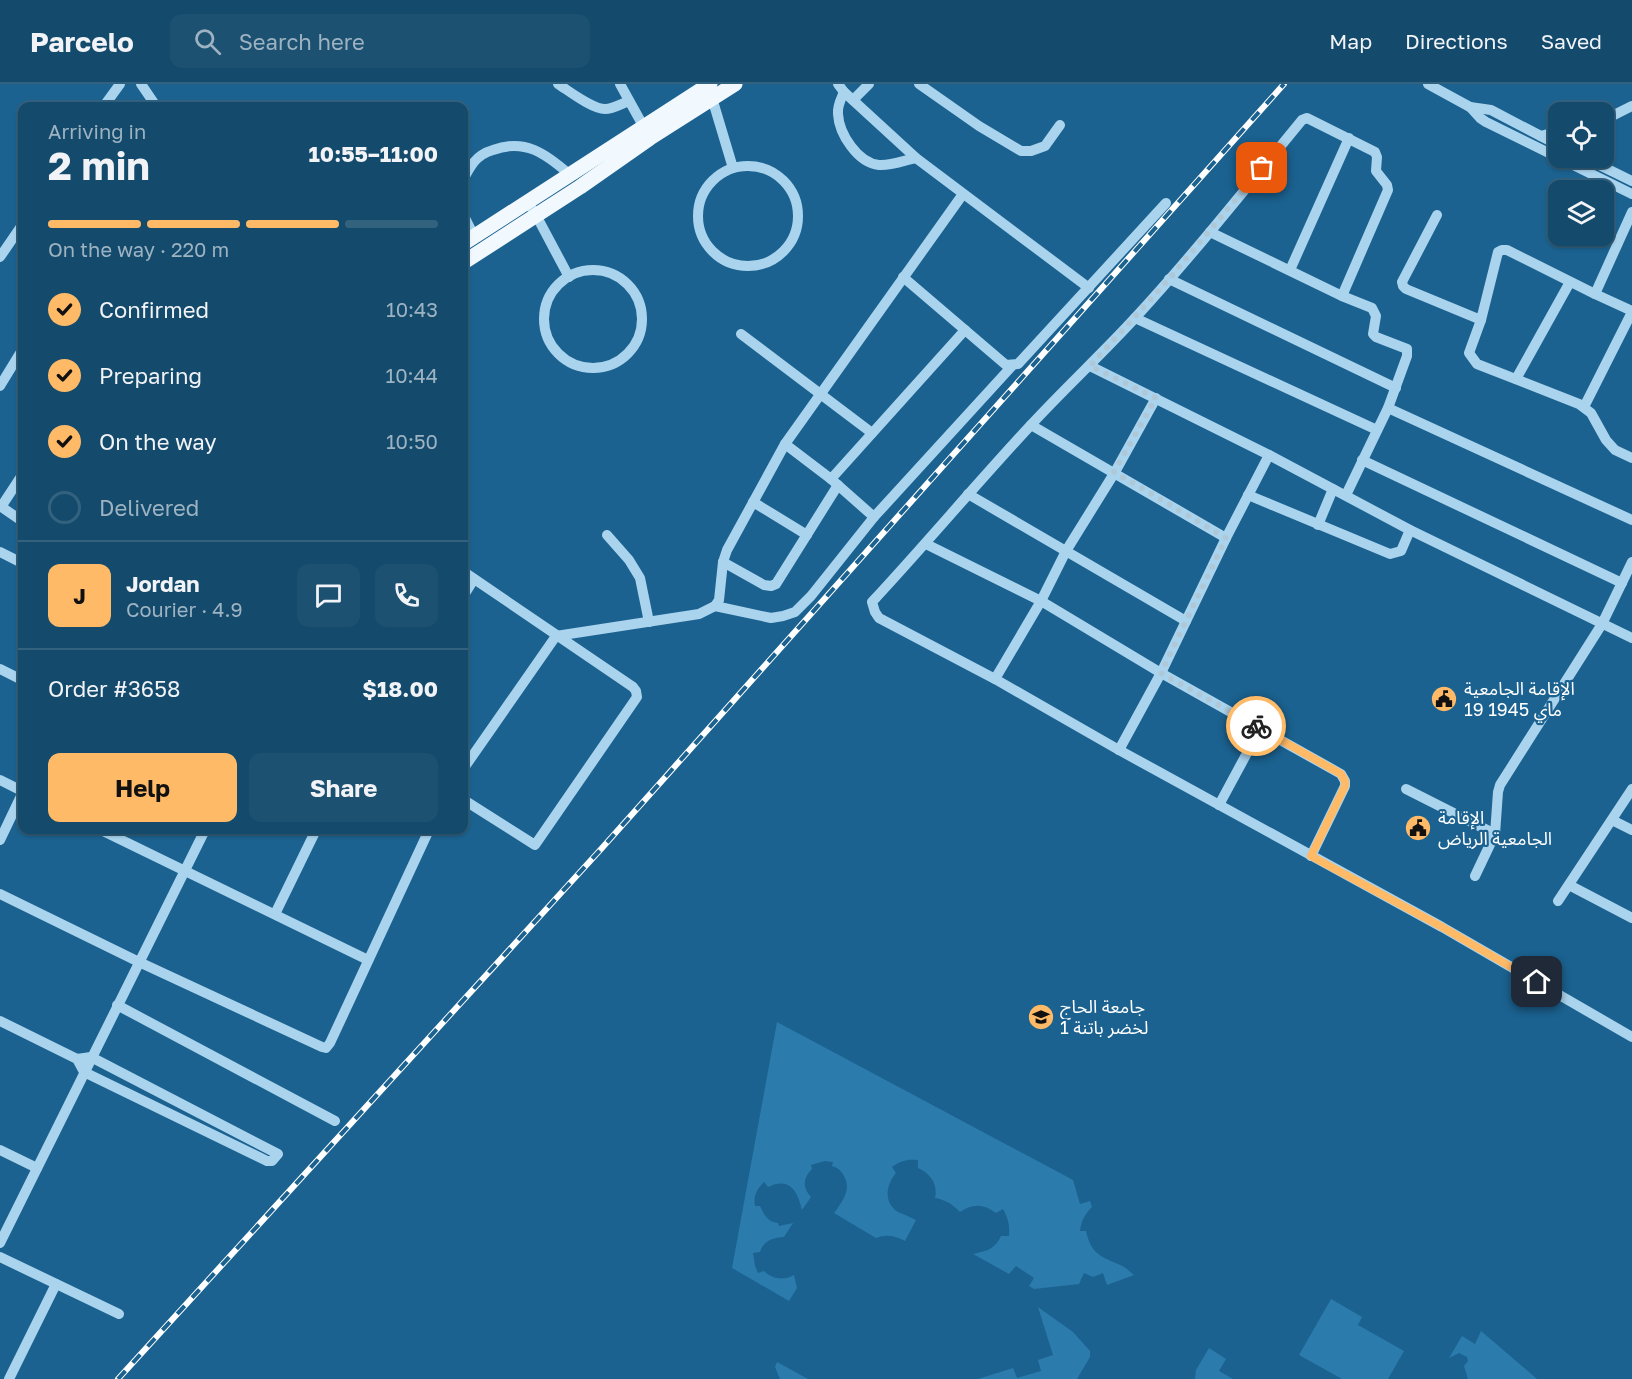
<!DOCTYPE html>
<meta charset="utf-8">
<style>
body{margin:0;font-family:"Golos Text","Noto Sans Arabic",sans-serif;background:#1d5172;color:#f1f3f6;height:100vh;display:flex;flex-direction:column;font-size:22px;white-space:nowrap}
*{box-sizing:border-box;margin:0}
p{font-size:20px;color:#9db3c2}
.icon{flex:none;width:33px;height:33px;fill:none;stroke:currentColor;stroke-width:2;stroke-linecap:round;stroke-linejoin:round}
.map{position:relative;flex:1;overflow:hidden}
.drawer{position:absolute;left:18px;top:18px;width:450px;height:732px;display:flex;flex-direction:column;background:#144a6c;border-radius:12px;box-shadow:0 2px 4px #0004,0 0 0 2px #33627f}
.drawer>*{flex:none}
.buttons{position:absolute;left:1548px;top:18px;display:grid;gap:12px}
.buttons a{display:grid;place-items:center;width:66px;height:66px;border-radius:12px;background:#144a6c;box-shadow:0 2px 4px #0004,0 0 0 2px #33627f;font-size:30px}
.pin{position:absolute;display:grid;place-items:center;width:51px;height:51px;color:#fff;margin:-26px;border-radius:12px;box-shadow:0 3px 9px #0006}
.courier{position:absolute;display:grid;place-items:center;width:60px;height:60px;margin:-30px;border:4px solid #ffba67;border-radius:50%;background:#fff;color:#222;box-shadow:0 2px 8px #0007}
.headline em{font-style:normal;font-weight:700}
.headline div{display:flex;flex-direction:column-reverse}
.headline{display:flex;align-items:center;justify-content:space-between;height:102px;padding:0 30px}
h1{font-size:39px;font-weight:700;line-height:45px}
.bar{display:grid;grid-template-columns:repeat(4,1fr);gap:9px 6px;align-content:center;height:72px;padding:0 30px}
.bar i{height:8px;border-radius:4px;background:#33627f}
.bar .selected{background:#ffba67}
.bar p{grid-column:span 4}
.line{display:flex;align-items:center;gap:15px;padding:0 30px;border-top:2px solid #33627f}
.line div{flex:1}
.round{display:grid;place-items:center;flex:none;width:63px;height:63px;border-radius:12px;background:#1d5172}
ol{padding:0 30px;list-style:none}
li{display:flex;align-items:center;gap:18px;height:66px}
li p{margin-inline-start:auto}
li .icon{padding:6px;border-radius:50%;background:#ffba67;color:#111;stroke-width:4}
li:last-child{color:#9db3c2}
li i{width:33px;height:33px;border:3px solid #33627f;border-radius:50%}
.button{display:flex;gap:12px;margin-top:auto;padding:12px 30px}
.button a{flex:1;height:69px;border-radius:12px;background:#ffba67;color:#111;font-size:24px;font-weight:700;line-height:69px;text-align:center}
.button a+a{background:#1d5172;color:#f1f3f6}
header{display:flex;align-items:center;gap:36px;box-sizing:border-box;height:84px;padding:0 30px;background:#144a6c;border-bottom:2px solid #33627f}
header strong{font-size:28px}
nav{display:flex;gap:33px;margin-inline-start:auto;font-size:21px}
.search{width:420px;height:54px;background:#1d5172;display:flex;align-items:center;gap:15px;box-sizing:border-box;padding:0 21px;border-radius:12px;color:#9db3c2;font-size:22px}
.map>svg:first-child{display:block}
</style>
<header>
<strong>Parcelo</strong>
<div class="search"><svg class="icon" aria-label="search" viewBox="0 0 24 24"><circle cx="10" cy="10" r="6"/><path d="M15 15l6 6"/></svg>Search here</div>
<nav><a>Map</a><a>Directions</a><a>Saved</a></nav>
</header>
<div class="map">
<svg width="1632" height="1295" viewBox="0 0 1632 1295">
<rect width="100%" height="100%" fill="#1b6290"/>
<g fill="#2b7bac">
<path d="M 777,938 L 1073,1096 L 1080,1120 L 1090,1117 L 1092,1123 C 1085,1130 1081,1137 1080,1147 L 1086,1147 C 1091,1169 1099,1172 1118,1180 C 1124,1182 1129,1187 1134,1191 L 1107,1201 L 1103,1189 L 1093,1193 L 1084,1189 L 1079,1200 L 1034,1205 L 1029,1202 L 1034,1194 L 1016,1182 L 1009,1190 L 973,1170 C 987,1167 995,1165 1001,1152 L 1009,1152 C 1010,1141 1008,1134 1003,1125 L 996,1129 C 984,1120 973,1119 960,1128 C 952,1120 946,1116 935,1114 C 938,1100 931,1090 918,1084 L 918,1076 C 907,1075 900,1077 892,1083 L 896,1089 C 886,1101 883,1118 898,1128 C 904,1131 911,1133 916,1136 L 905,1157 C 895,1152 887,1150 876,1154 L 834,1129 C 842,1118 852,1106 844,1092 C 841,1086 838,1084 832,1082 L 833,1078 L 825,1077 L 811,1081 L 812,1085 C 803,1094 802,1103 811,1113 L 802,1126 C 798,1108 790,1092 768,1103 L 764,1098 C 757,1105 753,1112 755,1122 L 760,1122 C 764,1130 767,1138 778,1139 L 779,1142 L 793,1139 L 784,1153 C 773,1154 764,1156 760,1168 L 753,1169 L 755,1182 L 758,1189 L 764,1187 C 772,1195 784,1197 794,1191 L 797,1204 L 789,1217 L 732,1184 Z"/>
<polygon points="1331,1215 1362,1233 1358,1241 1404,1267 1388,1295 1342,1295 1299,1271"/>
<polygon points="1038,1223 1073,1248 1090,1267 1090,1273 1077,1295 978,1295 1013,1284 1017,1294 1041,1287 1038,1276 1053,1271"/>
<polygon points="1481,1247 1537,1295 1468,1295 1464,1282 1468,1277 1467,1273 1459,1269 1449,1274 1462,1252 1475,1260"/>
<polygon points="1209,1264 1226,1275 1219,1287 1233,1295 1195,1295 1196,1286"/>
<polygon points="777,1278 808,1295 780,1295 775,1283"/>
</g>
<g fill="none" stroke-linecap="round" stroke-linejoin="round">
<g stroke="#aad4ee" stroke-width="10">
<polyline points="141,0 156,22"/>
<path d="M 558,0 C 569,7 592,25 605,25 C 613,25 621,20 629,17"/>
<polyline points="620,0 646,47"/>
<polyline points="838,0 844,8 916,74 1089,204"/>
<polyline points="919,0 979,42 1021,67 1031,67 1045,62 1060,41"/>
<polyline points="1428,0 1470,23 1480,34 1486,38 1632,110"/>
<path d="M 844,8 C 841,15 837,22 838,30 C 839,50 858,79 879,81 C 891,82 905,76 916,74"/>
<polyline points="709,10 712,14 733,84"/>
<polyline points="853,16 869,0"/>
<polyline points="104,22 120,0"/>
<polyline points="1470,23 1491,26 1558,61"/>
<polyline points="1604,36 1632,22"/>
<polyline points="1541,52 1558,47"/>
<polyline points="1585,74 1632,97"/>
<circle cx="748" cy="132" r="50"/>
<path d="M 464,94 C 467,89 470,83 474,78 C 479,72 486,68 493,66 C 525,54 546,70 569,90"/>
<polyline points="527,117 536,131 569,193"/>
<polyline points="1437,131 1402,198 1403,202 1406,205 1481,236 1498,168 1502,166 1507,166 1595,210 1632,227"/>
<polyline points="464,132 474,152"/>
<polyline points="1210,148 1342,212 1372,224 1376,232 1373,250 1376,253 1407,265 1407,272 1388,324 1346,411"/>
<polyline points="0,173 22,141"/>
<polyline points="1290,186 1349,54"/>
<circle cx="593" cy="235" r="49"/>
<polyline points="903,193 1006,281 1018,280 1166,119"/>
<polyline points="1169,195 1396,304"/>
<polyline points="1595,210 1632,128"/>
<path d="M 1342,212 L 1388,106 L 1387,101 L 1376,87 L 1377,73 L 1375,68 L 1307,34 L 1302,36 C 1247,103 1193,171 1135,234 C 1101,271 1064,305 1030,342 C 976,400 926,460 872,518 L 875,528 L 879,534 L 995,595 L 1119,666 L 1442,843 L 1632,953"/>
<polyline points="1135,234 1377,346"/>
<polyline points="1481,236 1469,269 1477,280 1579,320 1591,329 1606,356 1615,366 1632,374"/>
<polyline points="741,250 872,349"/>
<polyline points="1090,282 1269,371 1410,446 1632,554"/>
<polyline points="1516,295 1570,198"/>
<polyline points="0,302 22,266"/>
<polyline points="1584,323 1632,228"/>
<polyline points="1388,324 1632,436"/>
<polyline points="1031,341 1226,454"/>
<polyline points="785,360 831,395 874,433"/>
<polyline points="1362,376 1622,499"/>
<polyline points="831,395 965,246"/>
<polyline points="968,410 1186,537"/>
<polyline points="1248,411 1390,470 1401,467 1410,446"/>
<polyline points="753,418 807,451"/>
<polyline points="0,422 22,437"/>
<polyline points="1,423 22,391"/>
<polyline points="1318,441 1333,405"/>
<polyline points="607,451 629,476 640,494 649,538"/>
<polyline points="926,460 1041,517 1161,589 1341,690 1345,697 1345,702 1311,772"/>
<polyline points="0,468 22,479"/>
<polyline points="723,478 764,501 771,502 776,500 838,401"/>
<polyline points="464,488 633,603 636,607 637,613 535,761 464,716"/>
<polyline points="464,511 474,495"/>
<polyline points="715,522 771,534 783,532 795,528 811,512 874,433 1012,282"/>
<polyline points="0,585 22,596"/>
<polyline points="995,595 1041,517 1066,467 1115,388 1156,314"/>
<polyline points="1119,666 1161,589 1226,454 1269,371"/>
<polyline points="464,684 556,552 699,530 715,522 719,516 723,478 727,466 785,360 963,110"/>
<polyline points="0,696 22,707"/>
<polyline points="1406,705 1495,750"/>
<polyline points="1219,721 1260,645"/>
<polyline points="1612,736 1632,746"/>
<polyline points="101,746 368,876"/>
<polyline points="0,756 22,710"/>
<polyline points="1475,792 1495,750 1498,708 1500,701 1602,540 1632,478"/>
<polyline points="1569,801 1632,834"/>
<polyline points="0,810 139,878 322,963 326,964 330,959 429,746"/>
<polyline points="1558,817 1632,705"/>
<polyline points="275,830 316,746"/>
<polyline points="117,921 335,1037"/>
<polyline points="0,937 77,975 91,973 278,1070 272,1077 267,1077 84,988 77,975"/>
<polyline points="0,1066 37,1084"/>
<polyline points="0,1159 205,746"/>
<polyline points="0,1173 119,1230"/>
<polyline points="9,1295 56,1200"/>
</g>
<g stroke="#f1f9ff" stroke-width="15">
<polyline points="464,159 710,0"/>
<polyline points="464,178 580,103 650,54 735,0"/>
</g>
<g stroke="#fff" stroke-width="6">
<polyline id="rail" points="118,1295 602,764 1284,0"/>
</g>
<use href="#rail" stroke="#1b6290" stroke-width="4" stroke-dasharray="11" stroke-linecap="butt"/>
</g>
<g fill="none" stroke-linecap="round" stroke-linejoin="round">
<polyline stroke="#afc8d8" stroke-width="6" stroke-dasharray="0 10.8" points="1256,642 1161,589 1226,454 1114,388 1156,314 1090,282 1169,195 1262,84"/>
<polyline stroke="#ffba67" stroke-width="8" points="1256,642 1341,690 1345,697 1345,702 1311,772 1442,843 1537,898"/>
</g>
<defs>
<g id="civic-disc" transform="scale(1.35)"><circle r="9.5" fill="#ffba67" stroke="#1b6290"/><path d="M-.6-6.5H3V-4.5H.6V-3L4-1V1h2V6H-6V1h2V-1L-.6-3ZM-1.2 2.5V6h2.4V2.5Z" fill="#111"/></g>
<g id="university-disc" transform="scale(1.35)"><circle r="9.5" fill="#ffba67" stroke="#1b6290"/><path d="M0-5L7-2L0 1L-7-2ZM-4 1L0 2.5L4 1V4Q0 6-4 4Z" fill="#111"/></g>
</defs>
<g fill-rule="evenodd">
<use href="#civic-disc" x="1444" y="615"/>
<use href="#civic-disc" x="1418" y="744"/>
<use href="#university-disc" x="1041" y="933"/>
</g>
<g text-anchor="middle" stroke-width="4.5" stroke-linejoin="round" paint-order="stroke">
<g font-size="18" fill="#fff" stroke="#1b6290" text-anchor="start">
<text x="1464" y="611">الإقامة الجامعية<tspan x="1464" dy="21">19 ماي 1945</tspan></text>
<text x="1438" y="740">الإقامة<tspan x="1438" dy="21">الجامعية الرياض</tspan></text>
<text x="1060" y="929">جامعة الحاج<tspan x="1060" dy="21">لخضر باتنة 1</tspan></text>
</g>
</g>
</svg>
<div class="buttons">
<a><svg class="icon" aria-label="locate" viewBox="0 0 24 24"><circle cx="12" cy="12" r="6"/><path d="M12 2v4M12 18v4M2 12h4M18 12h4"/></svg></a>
<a><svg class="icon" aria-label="layers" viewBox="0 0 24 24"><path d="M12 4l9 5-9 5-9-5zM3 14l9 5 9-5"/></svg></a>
</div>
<div class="pin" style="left:1262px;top:84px;background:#ea580c"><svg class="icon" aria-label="bag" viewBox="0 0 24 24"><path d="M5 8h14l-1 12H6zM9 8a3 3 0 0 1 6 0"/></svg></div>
<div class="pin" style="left:1537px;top:898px;background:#1f2937"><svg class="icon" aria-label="home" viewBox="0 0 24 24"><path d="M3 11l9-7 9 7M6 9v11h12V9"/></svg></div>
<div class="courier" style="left:1256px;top:642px"><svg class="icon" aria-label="bike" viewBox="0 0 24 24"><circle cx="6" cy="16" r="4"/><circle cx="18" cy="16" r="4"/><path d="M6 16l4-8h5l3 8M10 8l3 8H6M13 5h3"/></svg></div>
<section class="drawer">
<div class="headline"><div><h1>2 min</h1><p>Arriving in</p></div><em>10:55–11:00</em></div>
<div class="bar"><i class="selected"></i><i class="selected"></i><i class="selected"></i><i></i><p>On the way · 220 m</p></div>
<ol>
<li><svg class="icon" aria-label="check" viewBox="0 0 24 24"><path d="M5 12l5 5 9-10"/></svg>Confirmed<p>10:43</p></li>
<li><svg class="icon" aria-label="check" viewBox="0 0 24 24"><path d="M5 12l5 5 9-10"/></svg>Preparing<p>10:44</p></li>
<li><svg class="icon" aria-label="check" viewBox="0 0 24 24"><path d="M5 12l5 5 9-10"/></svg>On the way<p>10:50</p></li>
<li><i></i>Delivered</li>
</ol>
<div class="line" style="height:108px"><b class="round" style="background:#ffba67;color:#111">J</b><div><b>Jordan</b><p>Courier · 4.9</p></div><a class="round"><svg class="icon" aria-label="chat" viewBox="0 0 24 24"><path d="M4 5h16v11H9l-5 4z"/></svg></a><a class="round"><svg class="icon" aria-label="phone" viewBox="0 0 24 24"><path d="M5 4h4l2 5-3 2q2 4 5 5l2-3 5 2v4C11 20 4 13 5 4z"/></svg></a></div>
<div class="line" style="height:78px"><div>Order #3658</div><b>$18.00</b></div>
<div class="button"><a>Help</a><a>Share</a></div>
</section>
</div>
